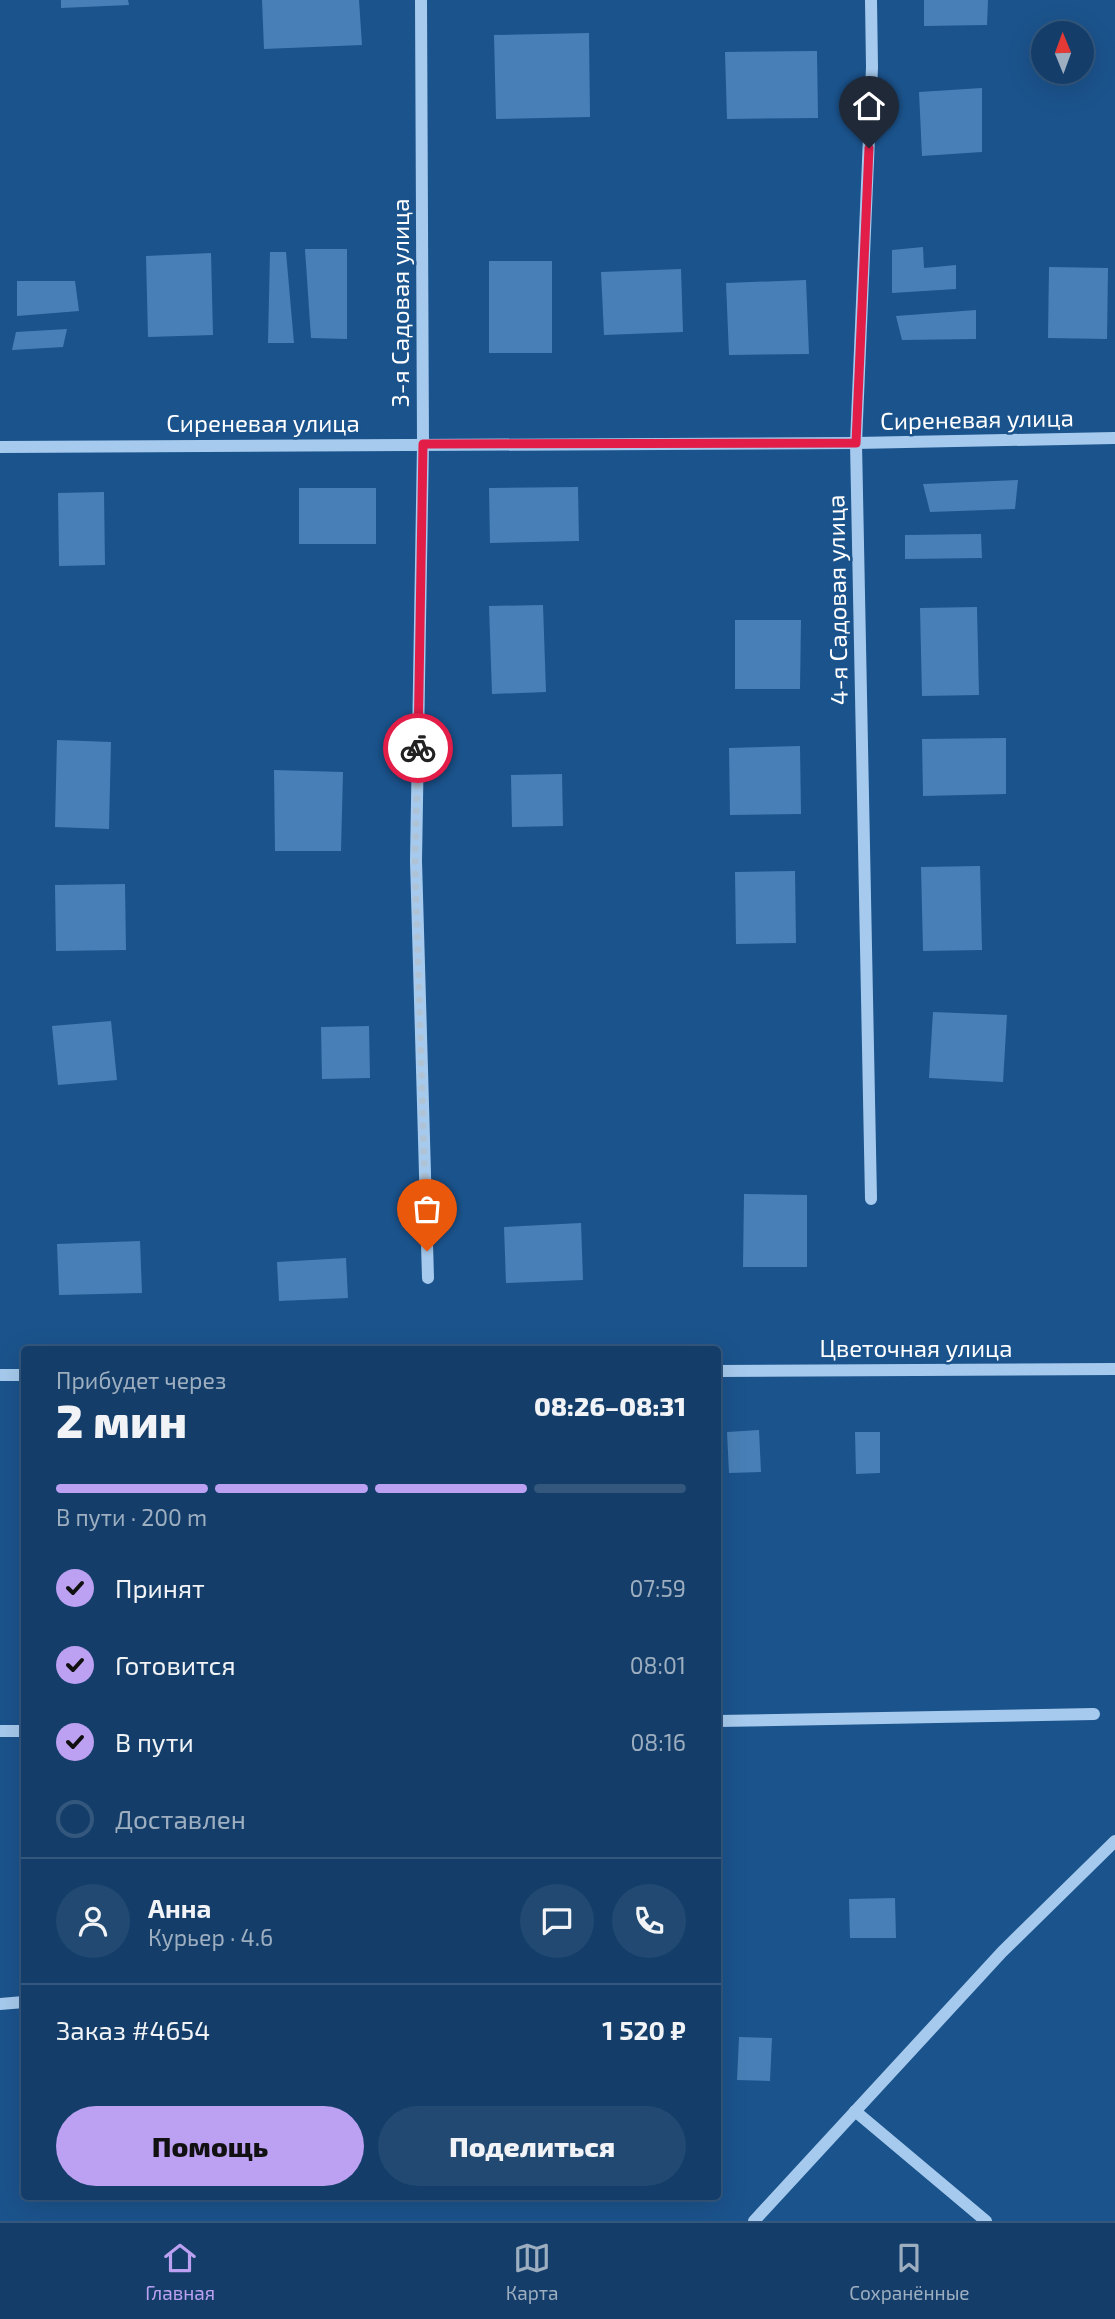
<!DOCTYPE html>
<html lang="ru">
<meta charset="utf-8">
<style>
body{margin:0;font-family:"Exo 2",sans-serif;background:#214971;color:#f1f3f6;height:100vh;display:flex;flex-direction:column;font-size:26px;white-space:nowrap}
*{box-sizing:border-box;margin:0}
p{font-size:23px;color:#9daec0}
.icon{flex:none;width:38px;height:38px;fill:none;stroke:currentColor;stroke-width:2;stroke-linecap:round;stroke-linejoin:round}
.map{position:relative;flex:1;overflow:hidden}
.details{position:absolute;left:21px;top:1346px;width:700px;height:854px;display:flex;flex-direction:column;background:#143e69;border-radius:7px;box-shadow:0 7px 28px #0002,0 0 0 2px #33577d}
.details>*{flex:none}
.needle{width:46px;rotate:359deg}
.fabs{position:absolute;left:1031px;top:21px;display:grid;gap:14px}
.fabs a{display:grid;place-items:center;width:63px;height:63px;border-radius:50%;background:#143e69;box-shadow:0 7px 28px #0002,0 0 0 2px #33577d;font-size:35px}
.pin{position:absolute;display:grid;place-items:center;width:60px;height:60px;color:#fff;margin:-72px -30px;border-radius:50% 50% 50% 0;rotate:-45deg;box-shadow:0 0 7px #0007}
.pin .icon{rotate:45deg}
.courier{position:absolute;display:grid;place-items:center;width:70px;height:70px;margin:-35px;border:5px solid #e11d48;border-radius:50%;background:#fff;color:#222;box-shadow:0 2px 9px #0007}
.head em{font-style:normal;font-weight:800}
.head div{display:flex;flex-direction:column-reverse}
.head{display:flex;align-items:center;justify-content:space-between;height:119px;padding:0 35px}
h1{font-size:46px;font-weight:800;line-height:52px}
.bar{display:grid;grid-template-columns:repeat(4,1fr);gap:10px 7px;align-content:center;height:84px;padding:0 35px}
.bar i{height:9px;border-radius:5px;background:#33577d}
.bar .selected{background:#bca0f2}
.bar p{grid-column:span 4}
.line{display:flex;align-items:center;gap:18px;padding:0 35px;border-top:2px solid #33577d}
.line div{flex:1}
.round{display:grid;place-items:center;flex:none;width:74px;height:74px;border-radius:37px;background:#214971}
ol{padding:0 35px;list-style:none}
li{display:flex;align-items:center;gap:21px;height:77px}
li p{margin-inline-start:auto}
li .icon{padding:7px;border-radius:50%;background:#bca0f2;color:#111;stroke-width:4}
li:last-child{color:#9daec0}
li i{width:38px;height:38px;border:4px solid #33577d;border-radius:50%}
.cta{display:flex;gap:14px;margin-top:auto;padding:14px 35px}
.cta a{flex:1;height:80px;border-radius:42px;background:#bca0f2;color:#111;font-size:28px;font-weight:800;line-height:80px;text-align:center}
.cta a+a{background:#214971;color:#f1f3f6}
.dock{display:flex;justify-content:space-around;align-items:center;height:98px;border-top:2px solid #33577d;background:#143e69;font-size:19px;color:#9daec0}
.dock a{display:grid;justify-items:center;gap:4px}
.dock .selected{color:#bca0f2}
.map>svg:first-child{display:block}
</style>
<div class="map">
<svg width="1115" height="2221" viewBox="0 0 1115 2221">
<rect width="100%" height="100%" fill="#1b538c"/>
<g fill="#487fb6">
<polygon points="61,0 128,0 129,5 61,8"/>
<polygon points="262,0 359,0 362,45 264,49"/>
<polygon points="924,0 988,0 987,25 924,26"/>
<polygon points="589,33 590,117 496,119 494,35"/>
<polygon points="817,51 818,118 727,119 725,52"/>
<polygon points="982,88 982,152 922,156 919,92"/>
<polygon points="923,247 924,268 956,265 956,289 892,293 892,250"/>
<polygon points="305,249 347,249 347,339 311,338"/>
<polygon points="270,252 286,252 294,343 268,343"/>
<polygon points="211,253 213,335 148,337 146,256"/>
<rect x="489" y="261" width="63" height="92"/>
<polygon points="1049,267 1108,268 1107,339 1048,338"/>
<polygon points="681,269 683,332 604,335 601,272"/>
<polygon points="806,280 809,354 729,355 726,283"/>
<polygon points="17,281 75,281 79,311 17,316"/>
<polygon points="976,310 976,339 902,340 896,316"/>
<polygon points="67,329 63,347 12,350 16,332"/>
<polygon points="1018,480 1015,509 930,512 923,484"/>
<polygon points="578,487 579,541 490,543 489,488"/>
<rect x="299" y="488" width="77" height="56"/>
<polygon points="104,492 105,565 59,566 58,493"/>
<polygon points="981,534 982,558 905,559 905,535"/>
<polygon points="543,605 546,692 492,694 489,606"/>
<polygon points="977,607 979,695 922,696 920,608"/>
<polygon points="735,620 801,620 800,689 735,689"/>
<polygon points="1006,738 1006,794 923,796 922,739"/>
<polygon points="57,740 111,742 109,829 55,827"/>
<polygon points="800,746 801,814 730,815 729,748"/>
<polygon points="274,770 343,772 341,851 275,851"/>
<polygon points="562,774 563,826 512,827 511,775"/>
<polygon points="980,866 982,950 923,951 921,867"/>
<polygon points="795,871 796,943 736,944 735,872"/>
<polygon points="125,884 126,950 56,951 55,885"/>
<polygon points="933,1012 1007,1015 1003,1082 929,1078"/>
<polygon points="111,1021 117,1080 58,1085 52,1026"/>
<polygon points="369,1026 370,1078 322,1079 321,1027"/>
<polygon points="744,1194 807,1195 807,1267 743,1267"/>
<polygon points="581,1223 583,1280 506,1283 504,1227"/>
<polygon points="140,1241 142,1293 59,1295 57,1244"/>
<polygon points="346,1258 348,1298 279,1301 277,1262"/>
<polygon points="759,1430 761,1472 729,1473 727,1432"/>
<polygon points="855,1432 880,1432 880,1473 856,1474"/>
<polygon points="895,1898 896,1938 850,1938 849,1899"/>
<polygon points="739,2037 772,2038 770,2081 737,2080"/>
</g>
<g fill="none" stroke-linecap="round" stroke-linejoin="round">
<g stroke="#a6caed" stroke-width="12">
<polyline points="421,0 423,444 416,861 428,1278"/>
<polyline points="0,447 856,443 1115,438"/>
<polyline points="871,1199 856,443 872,67 871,0"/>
<polyline points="718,1371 1115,1369"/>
<polyline points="0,1375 24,1375"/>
<polyline points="718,1721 1094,1714"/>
<polyline points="0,1731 24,1731"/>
<polyline points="0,2004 24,2002"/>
<polyline points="855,2111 986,2221"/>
<polyline points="754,2221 1002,1952 1115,1841"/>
</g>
</g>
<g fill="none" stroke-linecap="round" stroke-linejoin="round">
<polyline stroke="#afc3d7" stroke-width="7" stroke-dasharray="0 12.6" points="418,748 415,861 427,1251"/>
<polyline stroke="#e11d48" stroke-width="9" points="418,748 423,444 856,443 869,148"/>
</g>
<g text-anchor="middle" stroke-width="5" stroke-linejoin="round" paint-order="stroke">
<g font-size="24" fill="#fff" stroke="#1b538c">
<text transform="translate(401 303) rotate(-90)" y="8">3-я Садовая улица</text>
<text transform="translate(977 420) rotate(-1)" y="8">Сиреневая улица</text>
<text x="263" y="432">Сиреневая улица</text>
<text transform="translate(838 600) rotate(-91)" y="8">4-я Садовая улица</text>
<text x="916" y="1357">Цветочная улица</text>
</g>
</g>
</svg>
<div class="fabs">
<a><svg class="needle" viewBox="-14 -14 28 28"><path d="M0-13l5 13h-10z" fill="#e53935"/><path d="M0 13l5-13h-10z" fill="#9daec0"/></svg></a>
</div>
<div class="pin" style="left:427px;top:1251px;background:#ea580c"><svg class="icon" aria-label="bag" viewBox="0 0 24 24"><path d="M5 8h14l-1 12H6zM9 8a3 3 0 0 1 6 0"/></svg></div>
<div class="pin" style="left:869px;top:148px;background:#1f2937"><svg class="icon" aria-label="home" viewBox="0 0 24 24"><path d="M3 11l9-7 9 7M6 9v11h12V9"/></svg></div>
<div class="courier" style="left:418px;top:748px"><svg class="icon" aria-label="bike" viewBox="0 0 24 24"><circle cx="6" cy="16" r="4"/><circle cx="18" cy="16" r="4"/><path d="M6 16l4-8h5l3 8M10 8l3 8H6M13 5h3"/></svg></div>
<section class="details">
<div class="head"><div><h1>2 мин</h1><p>Прибудет через</p></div><em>08:26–08:31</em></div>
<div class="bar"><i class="selected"></i><i class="selected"></i><i class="selected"></i><i></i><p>В пути · 200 m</p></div>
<ol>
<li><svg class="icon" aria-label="check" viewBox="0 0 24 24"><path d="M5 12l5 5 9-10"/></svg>Принят<p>07:59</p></li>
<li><svg class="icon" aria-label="check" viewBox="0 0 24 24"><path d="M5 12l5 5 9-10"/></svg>Готовится<p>08:01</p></li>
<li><svg class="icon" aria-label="check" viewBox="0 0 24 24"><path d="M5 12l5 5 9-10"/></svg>В пути<p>08:16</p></li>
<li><i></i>Доставлен</li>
</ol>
<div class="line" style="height:126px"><a class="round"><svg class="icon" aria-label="person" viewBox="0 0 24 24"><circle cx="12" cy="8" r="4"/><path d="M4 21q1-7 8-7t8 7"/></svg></a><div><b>Анна</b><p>Курьер · 4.6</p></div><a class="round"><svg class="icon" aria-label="chat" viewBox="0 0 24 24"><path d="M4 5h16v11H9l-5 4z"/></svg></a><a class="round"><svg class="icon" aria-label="phone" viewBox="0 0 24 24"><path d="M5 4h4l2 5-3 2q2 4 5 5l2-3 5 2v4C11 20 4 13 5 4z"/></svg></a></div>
<div class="line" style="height:91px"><div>Заказ #4654</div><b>1 520 ₽</b></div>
<div class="cta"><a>Помощь</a><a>Поделиться</a></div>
</section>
</div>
<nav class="dock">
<a class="selected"><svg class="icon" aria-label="home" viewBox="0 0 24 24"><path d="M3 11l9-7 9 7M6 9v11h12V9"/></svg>Главная</a>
<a><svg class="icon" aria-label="map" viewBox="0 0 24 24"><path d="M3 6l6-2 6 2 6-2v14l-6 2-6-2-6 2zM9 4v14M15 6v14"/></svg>Карта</a>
<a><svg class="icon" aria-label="saved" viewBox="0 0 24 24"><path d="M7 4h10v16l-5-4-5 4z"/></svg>Сохранённые</a>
</nav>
